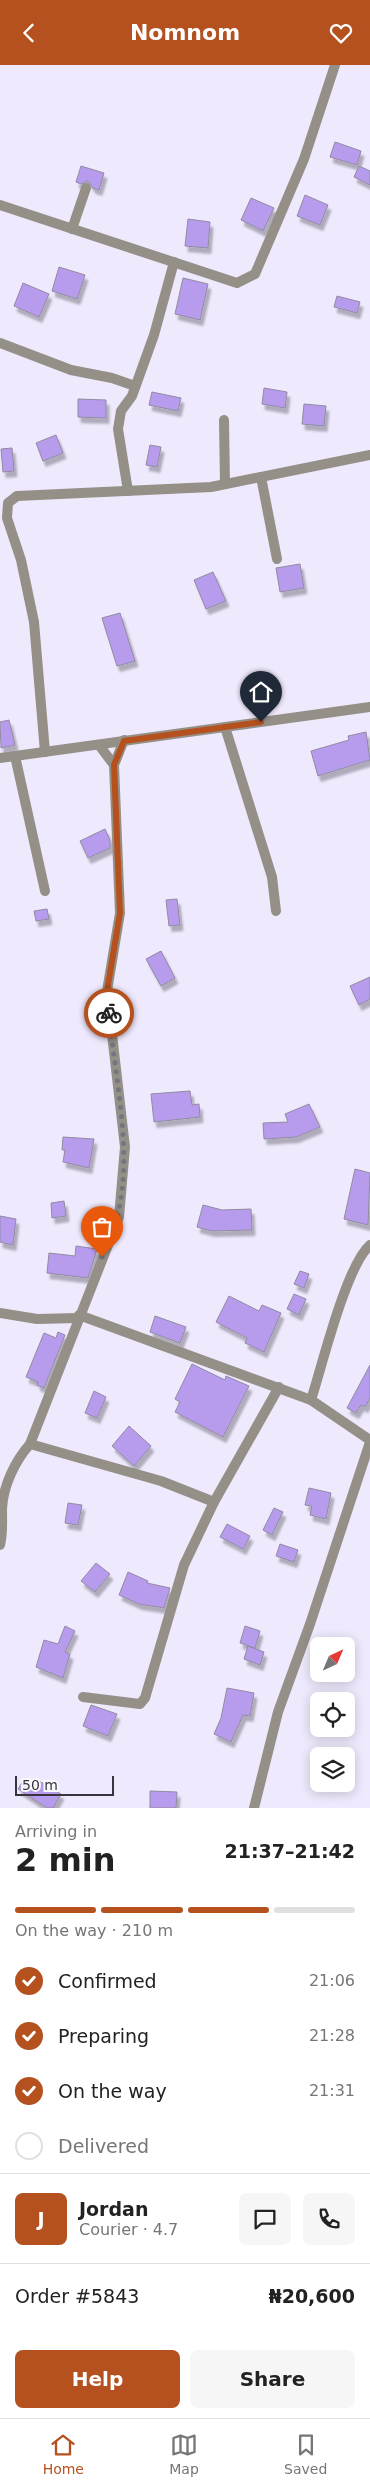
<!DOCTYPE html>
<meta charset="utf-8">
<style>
body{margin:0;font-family:"DejaVu Sans",sans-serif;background:#f6f6f6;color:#222;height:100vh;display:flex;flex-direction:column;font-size:19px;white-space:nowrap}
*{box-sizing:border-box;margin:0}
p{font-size:16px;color:#767676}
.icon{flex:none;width:28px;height:28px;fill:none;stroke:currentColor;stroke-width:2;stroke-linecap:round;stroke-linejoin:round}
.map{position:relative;height:1743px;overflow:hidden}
.panel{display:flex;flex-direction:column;background:#fff;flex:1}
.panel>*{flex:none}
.needle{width:32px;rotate:44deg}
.buttons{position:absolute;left:310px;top:1572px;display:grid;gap:10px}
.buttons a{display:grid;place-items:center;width:45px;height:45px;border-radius:8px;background:#fff;box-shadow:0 2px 12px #0003;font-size:25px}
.scale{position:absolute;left:15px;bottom:12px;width:99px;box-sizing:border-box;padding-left:5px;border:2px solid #37343e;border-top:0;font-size:14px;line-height:18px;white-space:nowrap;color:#37343e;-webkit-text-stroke:4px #faf9fe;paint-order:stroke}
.pin{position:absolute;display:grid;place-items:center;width:42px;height:42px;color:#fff;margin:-51px -21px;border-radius:50% 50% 50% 0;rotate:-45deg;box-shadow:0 0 5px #0007}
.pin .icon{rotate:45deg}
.courier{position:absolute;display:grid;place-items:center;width:50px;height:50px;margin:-25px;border:4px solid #b5511e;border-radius:50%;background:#fff;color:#222;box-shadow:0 1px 6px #0007}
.summary em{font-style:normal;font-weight:700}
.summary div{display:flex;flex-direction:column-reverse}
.summary{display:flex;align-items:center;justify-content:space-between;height:85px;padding:0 15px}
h1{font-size:32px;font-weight:700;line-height:38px}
.bar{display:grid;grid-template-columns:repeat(4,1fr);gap:8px 5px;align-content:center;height:60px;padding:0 15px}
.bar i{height:6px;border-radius:4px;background:#e0e0e0}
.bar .active{background:#b5511e}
.bar p{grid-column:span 4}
.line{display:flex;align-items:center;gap:12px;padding:0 15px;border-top:1px solid #e0e0e0}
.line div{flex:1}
.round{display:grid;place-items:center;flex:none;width:52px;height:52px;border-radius:8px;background:#f6f6f6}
ol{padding:0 15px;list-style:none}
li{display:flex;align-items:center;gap:15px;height:55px}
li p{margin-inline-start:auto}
li .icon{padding:5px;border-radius:50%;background:#b5511e;color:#fff;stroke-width:4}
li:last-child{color:#767676}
li i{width:28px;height:28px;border:2px solid #e0e0e0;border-radius:50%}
.button{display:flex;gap:10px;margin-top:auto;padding:10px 15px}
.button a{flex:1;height:58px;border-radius:8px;background:#b5511e;color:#fff;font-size:20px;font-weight:700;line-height:58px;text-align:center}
.button a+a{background:#f6f6f6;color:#222}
header{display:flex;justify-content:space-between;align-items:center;height:65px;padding:0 15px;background:#b5511e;color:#fff;font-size:22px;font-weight:700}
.menu{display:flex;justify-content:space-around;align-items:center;height:70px;border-top:1px solid #e0e0e0;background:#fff;font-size:14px;color:#767676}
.menu a{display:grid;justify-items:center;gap:2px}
.menu .active{color:#b5511e}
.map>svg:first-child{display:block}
</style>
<header><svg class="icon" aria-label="back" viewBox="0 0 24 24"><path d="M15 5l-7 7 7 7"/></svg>Nomnom<svg class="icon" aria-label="heart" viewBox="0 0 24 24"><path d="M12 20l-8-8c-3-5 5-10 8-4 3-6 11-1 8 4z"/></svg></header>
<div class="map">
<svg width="370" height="1743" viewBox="0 0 370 1743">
<defs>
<filter id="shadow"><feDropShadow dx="3" dy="5.5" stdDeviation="1" flood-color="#0004"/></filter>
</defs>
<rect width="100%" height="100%" fill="#efe9fd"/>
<g fill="#b79cee" stroke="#908aa0" filter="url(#shadow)">
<polygon points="335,77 361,86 357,100 330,92"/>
<polygon points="81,101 104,108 99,125 93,123 88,116 81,119 76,117"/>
<polygon points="359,101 370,106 370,120 354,112"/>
<polygon points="305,130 328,140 320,160 297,151"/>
<polygon points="251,133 274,143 263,166 241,155"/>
<polygon points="188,154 210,157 208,183 185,181"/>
<polygon points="59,202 85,210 77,234 52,226"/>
<polygon points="183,213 208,219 200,255 175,249"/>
<polygon points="23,218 49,229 39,252 14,241"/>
<polygon points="337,231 360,237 357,248 334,242"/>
<polygon points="264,323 287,327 285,343 262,339"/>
<polygon points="152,327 181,333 178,346 149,340"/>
<polygon points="78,334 106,335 106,353 78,352"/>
<polygon points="304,339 326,341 324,361 302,359"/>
<polygon points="56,370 63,388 43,396 36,378"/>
<polygon points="150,380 161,382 157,402 146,400"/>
<polygon points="12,383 14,406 3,407 1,384"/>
<polygon points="300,499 304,523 280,527 276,503"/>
<polygon points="213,507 226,536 206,544 194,515"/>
<polygon points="120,548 135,596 117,601 102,553"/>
<polygon points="9,655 15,680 1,683 0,657"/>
<polygon points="366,667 370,695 318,711 311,686 349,675 348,671"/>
<polygon points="105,764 110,775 110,783 88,793 80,776"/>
<polygon points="177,834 180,860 169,861 166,835"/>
<polygon points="47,844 49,854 36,856 34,846"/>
<polygon points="161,886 175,913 161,921 146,894"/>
<polygon points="370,912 370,934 359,940 350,921"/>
<polygon points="190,1026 192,1040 199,1039 200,1052 154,1057 151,1029"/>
<polygon points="309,1039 320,1062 296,1072 264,1074 263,1058 288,1057 285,1049"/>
<polygon points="63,1072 94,1074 89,1103 63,1097 65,1085 62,1085"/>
<polygon points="355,1104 370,1108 368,1160 344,1154"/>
<polygon points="64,1136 66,1151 52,1153 51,1138"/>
<polygon points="203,1140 222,1145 251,1144 252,1165 212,1166 197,1162"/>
<polygon points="0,1151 16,1154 13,1180 0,1177"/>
<polygon points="76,1181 97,1184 88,1213 47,1208 49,1188 75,1191"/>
<polygon points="300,1206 309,1209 304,1223 294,1219"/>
<polygon points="294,1229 306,1234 299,1250 287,1244"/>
<polygon points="229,1231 259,1246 262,1240 281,1248 264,1287 245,1278 247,1273 216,1257"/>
<polygon points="155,1251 186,1262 180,1278 150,1267"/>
<polygon points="58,1267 65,1270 44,1323 37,1320 38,1317 26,1312 44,1268 56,1273"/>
<polygon points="192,1299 225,1315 226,1311 249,1321 223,1372 175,1347 180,1337 175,1334"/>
<polygon points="370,1300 370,1333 365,1342 361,1340 356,1348 347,1343"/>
<polygon points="94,1326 106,1332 97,1353 85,1348"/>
<polygon points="129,1361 151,1381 134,1401 112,1381"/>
<polygon points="309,1423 331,1428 326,1454 310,1450 312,1441 305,1440"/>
<polygon points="68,1438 82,1440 78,1460 65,1458"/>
<polygon points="274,1443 283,1447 272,1470 263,1465"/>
<polygon points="227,1459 250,1471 243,1484 220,1472"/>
<polygon points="280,1479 298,1485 294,1497 276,1491"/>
<polygon points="96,1498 110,1509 95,1527 81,1516"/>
<polygon points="128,1507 148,1516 147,1518 170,1523 164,1543 139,1539 119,1530"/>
<polygon points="65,1561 75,1566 65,1587 70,1589 63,1613 36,1602 44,1575 58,1579"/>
<polygon points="245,1561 260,1566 255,1583 240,1578"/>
<polygon points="248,1581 264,1587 260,1600 244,1594"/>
<polygon points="227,1623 254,1628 250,1651 243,1650 231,1677 214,1669 221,1653"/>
<polygon points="91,1640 117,1649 108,1671 83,1661"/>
<polygon points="25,1713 37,1721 39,1716 61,1729 53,1743 47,1743 18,1724"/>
<polygon points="150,1726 177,1727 176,1743 150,1743"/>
</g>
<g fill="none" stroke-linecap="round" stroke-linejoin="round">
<g stroke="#959087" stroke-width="10">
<polyline points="0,140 237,218 255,209 304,94 335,0"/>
<polyline points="72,164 86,123"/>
<polyline points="0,278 71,305 112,313 135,321"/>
<polyline points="224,355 225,419"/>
<polyline points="261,412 277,494"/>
<polyline points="128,426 118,364 121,346 132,331 154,270 174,197"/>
<polyline points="225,662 272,812 276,846"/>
<polyline points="99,680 114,700"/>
<polyline points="45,687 34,557 21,495 7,453 8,438 17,431 211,422 370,390"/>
<polyline points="15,691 45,826"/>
<polyline points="0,693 370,642"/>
<polyline points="0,1248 37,1254 78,1253"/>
<polyline points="79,1250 311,1335 370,1375"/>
<path d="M 311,1335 C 322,1301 346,1201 370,1180"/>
<polyline points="30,1379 161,1416 214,1437"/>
<path d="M 0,1480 C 3,1468 2,1457 2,1444 C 3,1421 15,1396 30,1379 L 119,1152 L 125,1082 L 107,926 L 120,848 L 114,700 L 124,675"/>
<polyline points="83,1632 140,1639 145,1633 184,1500 214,1437 279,1322"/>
<polyline points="254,1743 278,1647 310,1559 370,1377"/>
</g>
</g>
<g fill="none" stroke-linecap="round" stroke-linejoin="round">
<path stroke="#777381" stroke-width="5" stroke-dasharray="0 9" d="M 102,1192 C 142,1117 116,1028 109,948"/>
<polyline stroke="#b5511e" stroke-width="6" points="109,948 107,926 120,848 114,700 124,676 261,657"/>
</g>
</svg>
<div class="buttons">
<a><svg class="needle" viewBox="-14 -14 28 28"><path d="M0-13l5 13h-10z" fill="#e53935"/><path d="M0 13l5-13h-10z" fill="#767676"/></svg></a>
<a><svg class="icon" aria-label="locate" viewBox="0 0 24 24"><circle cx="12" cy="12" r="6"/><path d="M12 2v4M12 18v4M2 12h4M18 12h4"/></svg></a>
<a><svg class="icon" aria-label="layers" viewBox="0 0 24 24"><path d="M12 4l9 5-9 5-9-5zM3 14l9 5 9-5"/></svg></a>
</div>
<div class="scale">50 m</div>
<div class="pin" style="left:102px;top:1192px;background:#ea580c"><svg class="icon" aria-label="bag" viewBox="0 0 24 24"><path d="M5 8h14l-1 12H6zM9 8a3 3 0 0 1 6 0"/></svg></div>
<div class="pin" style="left:261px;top:657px;background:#1f2937"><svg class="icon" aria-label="home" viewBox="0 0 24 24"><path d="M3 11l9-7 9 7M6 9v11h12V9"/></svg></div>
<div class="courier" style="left:109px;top:948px"><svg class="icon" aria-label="bike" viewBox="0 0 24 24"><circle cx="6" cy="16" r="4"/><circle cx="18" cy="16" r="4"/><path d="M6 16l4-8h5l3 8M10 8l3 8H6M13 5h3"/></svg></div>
</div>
<section class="panel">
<div class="summary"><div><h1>2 min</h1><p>Arriving in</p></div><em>21:37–21:42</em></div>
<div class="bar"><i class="active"></i><i class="active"></i><i class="active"></i><i></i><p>On the way · 210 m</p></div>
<ol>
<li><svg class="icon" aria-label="check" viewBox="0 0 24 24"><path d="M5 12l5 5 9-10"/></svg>Confirmed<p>21:06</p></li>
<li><svg class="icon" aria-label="check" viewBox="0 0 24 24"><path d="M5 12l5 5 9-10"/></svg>Preparing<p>21:28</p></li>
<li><svg class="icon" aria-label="check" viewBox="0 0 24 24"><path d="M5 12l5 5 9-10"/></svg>On the way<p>21:31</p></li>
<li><i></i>Delivered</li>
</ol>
<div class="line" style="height:90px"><b class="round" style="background:#b5511e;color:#fff">J</b><div><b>Jordan</b><p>Courier · 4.7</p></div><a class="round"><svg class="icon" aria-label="chat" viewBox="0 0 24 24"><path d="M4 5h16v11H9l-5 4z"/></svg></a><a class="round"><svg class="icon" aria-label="phone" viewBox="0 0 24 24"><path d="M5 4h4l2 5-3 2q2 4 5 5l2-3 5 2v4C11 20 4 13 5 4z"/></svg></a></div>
<div class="line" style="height:65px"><div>Order #5843</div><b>₦20,600</b></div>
<div class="button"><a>Help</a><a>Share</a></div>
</section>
<nav class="menu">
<a class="active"><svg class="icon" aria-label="home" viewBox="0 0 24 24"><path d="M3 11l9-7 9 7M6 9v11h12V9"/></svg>Home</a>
<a><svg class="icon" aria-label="map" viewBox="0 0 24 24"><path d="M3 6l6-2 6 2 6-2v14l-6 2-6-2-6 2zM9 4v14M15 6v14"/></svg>Map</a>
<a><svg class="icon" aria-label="saved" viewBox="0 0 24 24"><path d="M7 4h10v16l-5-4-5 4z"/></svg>Saved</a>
</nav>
